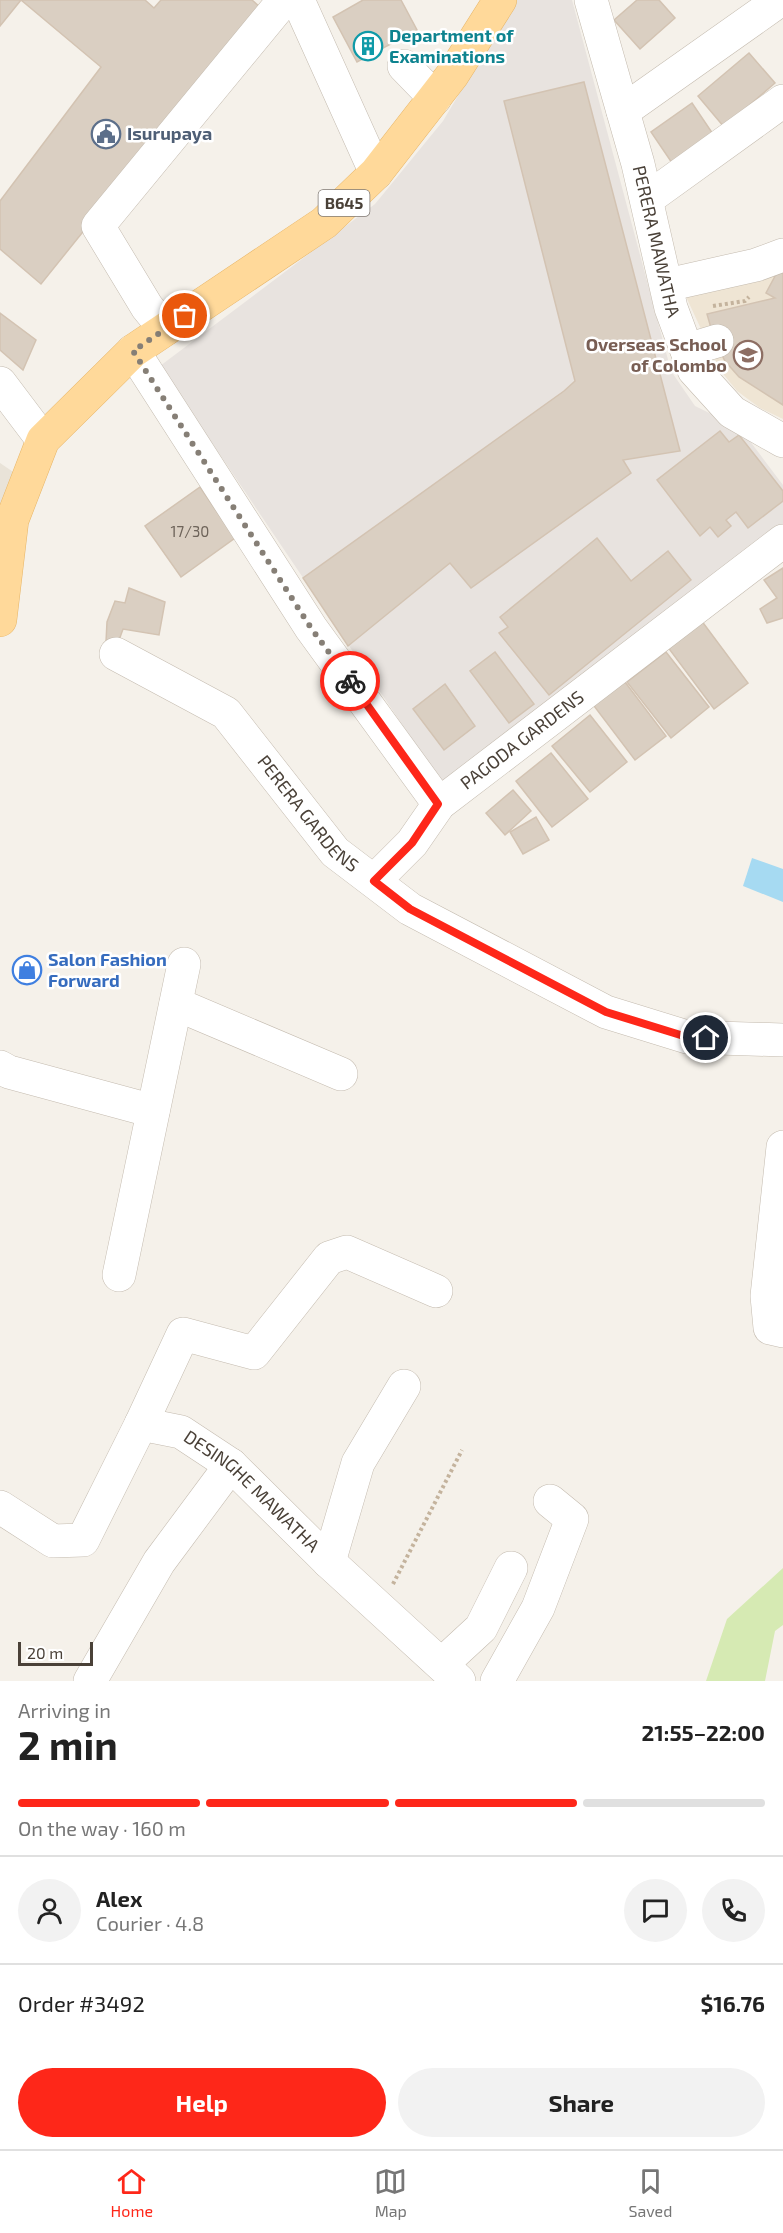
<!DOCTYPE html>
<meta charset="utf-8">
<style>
body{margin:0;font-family:"Exo 2",sans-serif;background:#f2f2f2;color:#222;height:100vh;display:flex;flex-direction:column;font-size:22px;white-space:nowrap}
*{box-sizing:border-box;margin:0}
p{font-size:20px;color:#767676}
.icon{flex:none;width:33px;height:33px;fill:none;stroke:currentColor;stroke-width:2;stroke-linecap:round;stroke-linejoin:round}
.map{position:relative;height:1681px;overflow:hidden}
.details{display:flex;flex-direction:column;background:#fff;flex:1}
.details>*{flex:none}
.scale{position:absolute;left:18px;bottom:15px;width:75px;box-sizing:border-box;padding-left:6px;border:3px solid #4a4138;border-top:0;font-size:16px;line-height:21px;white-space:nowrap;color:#4a4138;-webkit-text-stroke:4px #fff;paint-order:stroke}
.pin{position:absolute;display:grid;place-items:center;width:51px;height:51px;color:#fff;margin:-26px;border:3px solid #fff;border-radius:50%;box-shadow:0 2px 6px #0007}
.courier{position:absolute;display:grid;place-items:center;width:60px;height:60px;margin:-30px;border:4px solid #fe2719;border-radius:50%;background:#fff;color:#222;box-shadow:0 2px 8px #0007}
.headline em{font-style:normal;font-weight:700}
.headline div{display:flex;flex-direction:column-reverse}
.headline{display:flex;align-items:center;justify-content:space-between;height:102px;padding:0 18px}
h1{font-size:39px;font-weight:700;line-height:45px}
.bar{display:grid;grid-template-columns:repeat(4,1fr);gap:9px 6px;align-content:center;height:72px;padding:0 18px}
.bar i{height:8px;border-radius:4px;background:#e0e0e0}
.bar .selected{background:#fe2719}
.bar p{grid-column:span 4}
.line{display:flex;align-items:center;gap:15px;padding:0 18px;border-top:2px solid #e0e0e0}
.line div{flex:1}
.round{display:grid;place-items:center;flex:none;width:63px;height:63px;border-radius:32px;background:#f2f2f2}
.button{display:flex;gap:12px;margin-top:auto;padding:12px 18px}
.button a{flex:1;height:69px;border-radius:36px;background:#fe2719;color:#fff;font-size:24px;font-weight:700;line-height:69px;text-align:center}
.button a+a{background:#f2f2f2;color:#222}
.dock{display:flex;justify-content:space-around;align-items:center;height:84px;border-top:2px solid #e0e0e0;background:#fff;font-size:16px;color:#767676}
.dock a{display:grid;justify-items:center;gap:3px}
.dock .selected{color:#fe2719}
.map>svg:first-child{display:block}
</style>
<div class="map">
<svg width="783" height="1681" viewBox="0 0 783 1681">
<rect width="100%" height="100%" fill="#f5f1ea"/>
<polygon fill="#e9e3d8" points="0,463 25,480 0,576"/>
<polygon fill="#e8e3df" points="515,0 572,0 671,371 695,406 740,428 783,485 783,526 441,782 160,366 375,204 443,121"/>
<polygon fill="#efe5d4" points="783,261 783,419 760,408 737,391 720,370 682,288"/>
<polygon fill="#d6eab3" points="783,1568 783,1625 775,1631 765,1681 706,1681 727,1619"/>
<polygon fill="#a6daf2" points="752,858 783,869 783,902 743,886"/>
<g fill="#dacfc2" stroke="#d3c3b2" stroke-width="1.5">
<polygon points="0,0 145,0 154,8 161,0 252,0 262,9 41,284 0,249 0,201 101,67 21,0 0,26"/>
<polygon points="363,0 401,0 417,30 357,62 333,17"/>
<polygon points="637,0 659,0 675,18 640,49 614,20"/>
<polygon points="749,53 775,83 724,127 698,96"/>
<polygon points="584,82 680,451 623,460 631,473 471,588 450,563 348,646 303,578 564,391 575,381 504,101"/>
<polygon points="692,103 713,134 672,163 651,132"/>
<polygon points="781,265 783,266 783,405 739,377 725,361 715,342 707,314 775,298 766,293"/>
<polygon points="0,313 36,340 23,370 0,350"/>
<polygon points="720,431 729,442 739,435 783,491 783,501 748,528 736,512 726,520 731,526 718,537 710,527 700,536 657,480"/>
<polygon points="200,487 235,538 181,577 145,526"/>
<polygon points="597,538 631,581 668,551 691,580 549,695 499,633 508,627 500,617"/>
<polygon points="783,568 783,618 767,623 760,609 777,598 764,580"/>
<polygon points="129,588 165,602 159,635 123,629 118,643 106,642 107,622 115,601 125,603"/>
<polygon points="698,616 748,683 714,709 664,642"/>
<polygon points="495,652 534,704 509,723 470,671"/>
<polygon points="666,652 709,707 671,738 627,682"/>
<polygon points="622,678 666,736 635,760 591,702"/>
<polygon points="445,684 475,726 444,750 413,709"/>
<polygon points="590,715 627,762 590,792 552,746"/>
<polygon points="551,753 588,799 552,827 516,781"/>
<polygon points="513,790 531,811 505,835 486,813"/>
<polygon points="536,817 549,840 523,854 510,832"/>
</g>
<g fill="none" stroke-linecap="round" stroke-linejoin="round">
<g stroke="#c4bbaf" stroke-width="34">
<g id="minor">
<polyline points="298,0 376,173"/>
<path id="s1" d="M 591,0 L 638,164 L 671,308 L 694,370 L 732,412 L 783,441"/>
<polyline points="404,66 435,98"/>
<polyline points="623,111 780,0"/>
<polyline points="647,199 783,101"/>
<polyline points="667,285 756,265 783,255"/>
<polyline points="165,329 147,307 98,226 284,0"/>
<polyline points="687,350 717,341"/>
<polyline points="133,351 311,628 439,804"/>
<polyline points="0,383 43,440"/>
<path id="s2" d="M 116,654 L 226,713 L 335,852 L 410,909 L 606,1012 L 687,1037 L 783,1040"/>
<path id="s3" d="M 374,881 L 412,843 L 439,804 L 783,541"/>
<polyline points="176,1004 341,1074"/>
<polyline points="0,1067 9,1072 153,1111"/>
<polyline points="783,1147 767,1296 770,1328 783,1331"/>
<polyline points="119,1275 184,964"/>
<polyline points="141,1424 183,1334 254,1353 329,1258 347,1252 436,1291"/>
<path id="s4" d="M 0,1507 L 53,1541 L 83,1540 L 141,1424 L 181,1432 L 231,1465 L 329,1562 L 459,1681"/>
<polyline points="329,1562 358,1463 404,1386"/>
<polyline points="442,1664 481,1628 511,1568"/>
<polyline points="90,1681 159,1562 231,1465"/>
<polyline points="497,1681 538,1608 572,1519 550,1501"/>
</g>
</g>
<g stroke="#e7b567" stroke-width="34">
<polyline id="major" points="0,620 12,520 43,440 133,351 324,223 376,173 453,74 500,0"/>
</g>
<g stroke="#c4b39d" stroke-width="4" stroke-dasharray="3 3" stroke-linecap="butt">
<polyline points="713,306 745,301 749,297"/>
<polyline points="393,1584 462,1450"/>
</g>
<use href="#minor" stroke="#fff" stroke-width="33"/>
<use href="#major" stroke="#ffd99a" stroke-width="33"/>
</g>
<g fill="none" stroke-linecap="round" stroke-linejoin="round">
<polyline stroke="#867f76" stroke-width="6" stroke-dasharray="0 10.8" points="185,316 133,351 311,628 350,681"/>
<polyline stroke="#fe2719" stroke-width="8" points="350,681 438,804 412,843 374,881 410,909 606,1012 687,1037 706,1038"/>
</g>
<defs>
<g id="building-ring" transform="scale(1.5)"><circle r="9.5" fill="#fff" stroke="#0f9aa8" stroke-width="1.5"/><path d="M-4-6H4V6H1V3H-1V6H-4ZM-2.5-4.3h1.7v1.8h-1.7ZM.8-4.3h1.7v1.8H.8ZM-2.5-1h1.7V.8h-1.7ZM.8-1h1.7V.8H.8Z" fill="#0f9aa8"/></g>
<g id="civic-ring" transform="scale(1.5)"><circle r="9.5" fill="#fff" stroke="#5c6f8a" stroke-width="1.5"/><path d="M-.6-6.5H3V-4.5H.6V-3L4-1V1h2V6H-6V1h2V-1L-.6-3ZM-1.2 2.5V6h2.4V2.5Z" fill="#5c6f8a"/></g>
<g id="school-ring" transform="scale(1.5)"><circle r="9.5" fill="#fff" stroke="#8d6e63" stroke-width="1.5"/><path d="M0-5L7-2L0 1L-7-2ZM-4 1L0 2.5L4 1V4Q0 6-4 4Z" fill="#8d6e63"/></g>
<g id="shop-ring" transform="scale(1.5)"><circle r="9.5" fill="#fff" stroke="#3f7fe0" stroke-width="1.5"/><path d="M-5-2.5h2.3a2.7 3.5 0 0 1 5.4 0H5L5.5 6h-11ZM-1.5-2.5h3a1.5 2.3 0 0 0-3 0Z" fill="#3f7fe0"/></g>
</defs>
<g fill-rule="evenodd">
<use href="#building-ring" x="368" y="46"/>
<use href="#civic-ring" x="106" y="134"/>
<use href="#school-ring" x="748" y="355"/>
<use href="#shop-ring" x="27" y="970"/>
</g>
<g text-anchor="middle" stroke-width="5" stroke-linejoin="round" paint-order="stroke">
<g font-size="15" fill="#6e645a">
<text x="190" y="537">17/30</text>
</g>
<rect fill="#fff" stroke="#807a74" stroke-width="1.5" x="318.5" y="190" width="51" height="26" rx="4.5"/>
<g font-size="16" font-weight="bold" fill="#4a4138">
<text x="344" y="209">B645</text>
</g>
<g font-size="18" font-weight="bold" fill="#0d838f" stroke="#fff" text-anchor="start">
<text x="389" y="42">Department of<tspan x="389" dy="21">Examinations</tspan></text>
</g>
<g font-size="18" font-weight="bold" fill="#4e5e75" stroke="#fff" text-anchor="start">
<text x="127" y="140">Isurupaya</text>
</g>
<g font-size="18" fill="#4a4138" stroke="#fff">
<text dy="6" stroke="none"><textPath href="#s1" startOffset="250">PERERA MAWATHA</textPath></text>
<text dy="6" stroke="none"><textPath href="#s3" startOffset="206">PAGODA GARDENS</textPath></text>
<text dy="6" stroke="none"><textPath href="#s2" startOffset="255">PERERA GARDENS</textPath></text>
<text dy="6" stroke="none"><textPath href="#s4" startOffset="356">DESINGHE MAWATHA</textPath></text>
</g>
<g font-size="18" font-weight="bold" fill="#785e54" stroke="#fff" text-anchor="end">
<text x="727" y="351">Overseas School<tspan x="727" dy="21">of Colombo</tspan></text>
</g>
<g font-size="18" font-weight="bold" fill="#366cbe" stroke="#fff" text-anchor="start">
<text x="48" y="966">Salon Fashion<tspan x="48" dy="21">Forward</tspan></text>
</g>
</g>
</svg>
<div class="scale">20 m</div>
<div class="pin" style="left:185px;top:316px;background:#ea580c"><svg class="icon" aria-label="bag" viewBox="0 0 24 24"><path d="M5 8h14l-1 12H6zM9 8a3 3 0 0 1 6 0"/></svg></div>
<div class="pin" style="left:706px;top:1038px;background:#1f2937"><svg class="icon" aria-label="home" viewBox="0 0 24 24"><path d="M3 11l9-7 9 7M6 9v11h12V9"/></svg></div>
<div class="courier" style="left:350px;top:681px"><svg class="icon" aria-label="bike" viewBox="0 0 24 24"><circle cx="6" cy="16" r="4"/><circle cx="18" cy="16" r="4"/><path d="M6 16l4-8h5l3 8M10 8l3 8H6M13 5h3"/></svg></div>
</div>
<section class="details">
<div class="headline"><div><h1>2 min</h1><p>Arriving in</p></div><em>21:55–22:00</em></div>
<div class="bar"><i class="selected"></i><i class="selected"></i><i class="selected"></i><i></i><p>On the way · 160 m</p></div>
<div class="line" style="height:108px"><a class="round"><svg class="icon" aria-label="person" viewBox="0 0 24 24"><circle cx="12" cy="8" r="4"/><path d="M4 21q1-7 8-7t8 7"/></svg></a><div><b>Alex</b><p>Courier · 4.8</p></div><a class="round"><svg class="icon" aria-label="chat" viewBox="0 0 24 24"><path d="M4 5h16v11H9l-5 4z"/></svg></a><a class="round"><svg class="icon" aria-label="phone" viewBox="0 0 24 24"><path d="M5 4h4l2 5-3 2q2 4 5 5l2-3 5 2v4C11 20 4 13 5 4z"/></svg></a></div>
<div class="line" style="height:78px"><div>Order #3492</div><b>$16.76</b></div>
<div class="button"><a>Help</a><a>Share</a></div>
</section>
<nav class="dock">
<a class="selected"><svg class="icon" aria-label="home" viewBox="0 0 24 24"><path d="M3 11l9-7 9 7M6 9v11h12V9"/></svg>Home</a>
<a><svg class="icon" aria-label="map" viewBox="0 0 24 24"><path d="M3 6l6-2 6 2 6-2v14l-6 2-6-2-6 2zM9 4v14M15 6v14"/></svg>Map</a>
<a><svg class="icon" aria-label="saved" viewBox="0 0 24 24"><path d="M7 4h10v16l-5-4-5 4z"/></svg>Saved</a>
</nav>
